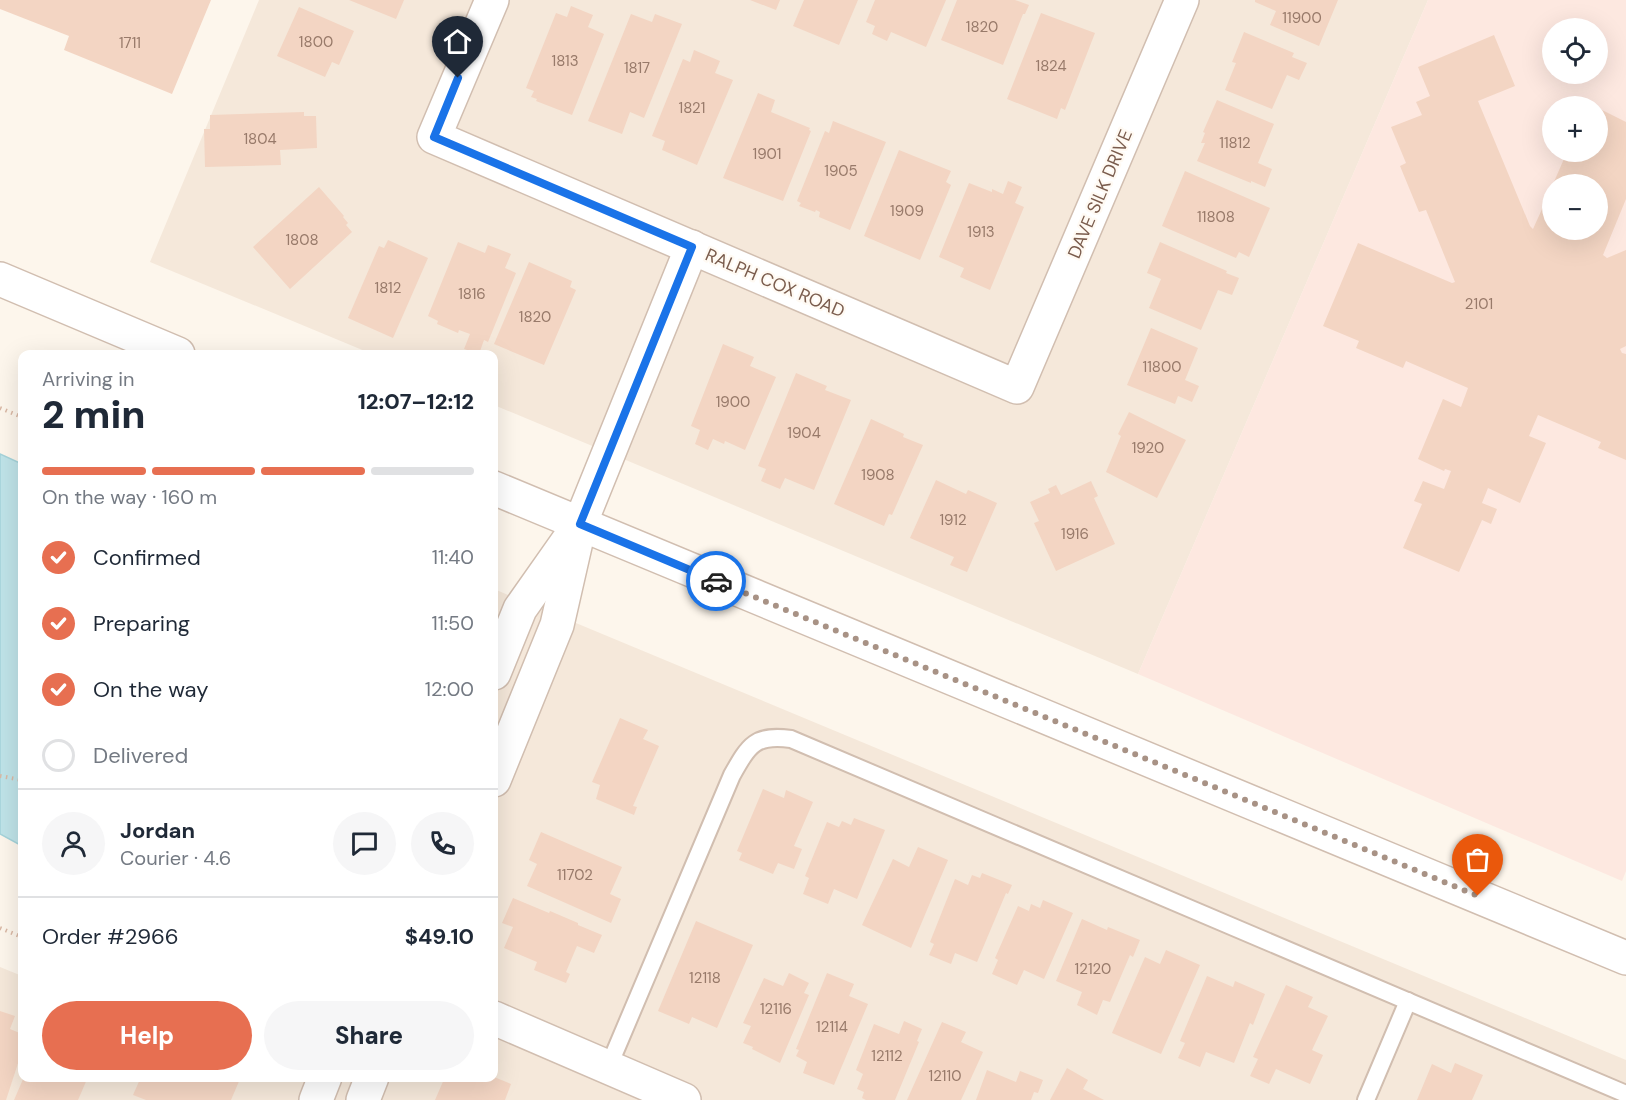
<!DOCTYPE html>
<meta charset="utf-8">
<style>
body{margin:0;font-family:"DM Sans",sans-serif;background:#f6f6f7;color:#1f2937;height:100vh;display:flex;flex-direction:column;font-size:22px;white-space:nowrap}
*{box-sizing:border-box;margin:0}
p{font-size:20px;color:#747a83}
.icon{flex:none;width:33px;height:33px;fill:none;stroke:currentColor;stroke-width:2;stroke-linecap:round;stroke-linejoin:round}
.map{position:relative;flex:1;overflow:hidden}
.side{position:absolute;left:18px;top:350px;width:480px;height:732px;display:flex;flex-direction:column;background:#fff;border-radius:12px;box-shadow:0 6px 24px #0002}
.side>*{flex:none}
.controls{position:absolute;left:1542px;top:18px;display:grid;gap:12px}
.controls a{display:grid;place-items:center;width:66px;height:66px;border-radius:50%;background:#fff;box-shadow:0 6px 24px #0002;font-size:30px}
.pin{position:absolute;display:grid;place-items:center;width:51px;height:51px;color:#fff;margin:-62px -26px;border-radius:50% 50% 50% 0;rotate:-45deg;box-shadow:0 0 6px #0007}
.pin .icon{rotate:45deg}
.courier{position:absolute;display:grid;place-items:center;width:60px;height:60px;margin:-30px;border:4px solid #1a73e8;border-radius:50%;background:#fff;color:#222;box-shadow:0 2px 8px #0007}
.overview em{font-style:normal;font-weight:800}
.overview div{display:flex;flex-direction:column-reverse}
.overview{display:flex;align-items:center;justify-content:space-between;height:102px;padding:0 24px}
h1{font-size:39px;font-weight:800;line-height:45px}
.bar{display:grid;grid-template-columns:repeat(4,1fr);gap:9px 6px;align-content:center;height:72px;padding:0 24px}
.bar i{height:8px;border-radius:4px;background:#e0e1e3}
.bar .on{background:#e76f51}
.bar p{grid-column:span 4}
.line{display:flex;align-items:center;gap:15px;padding:0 24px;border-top:2px solid #e0e1e3}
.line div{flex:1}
.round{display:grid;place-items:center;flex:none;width:63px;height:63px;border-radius:32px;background:#f6f6f7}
ol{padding:0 24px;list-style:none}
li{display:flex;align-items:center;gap:18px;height:66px}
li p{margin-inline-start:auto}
li .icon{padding:6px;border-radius:50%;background:#e76f51;color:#fff;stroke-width:4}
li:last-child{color:#747a83}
li i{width:33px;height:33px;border:3px solid #e0e1e3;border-radius:50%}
.primary-button{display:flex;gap:12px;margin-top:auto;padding:12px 24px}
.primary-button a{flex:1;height:69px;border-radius:36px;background:#e76f51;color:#fff;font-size:24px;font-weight:800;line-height:69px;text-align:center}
.primary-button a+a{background:#f6f6f7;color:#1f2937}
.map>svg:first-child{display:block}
</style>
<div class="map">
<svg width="1626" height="1100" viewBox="0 0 1626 1100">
<rect width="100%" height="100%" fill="#fdf6ec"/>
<g fill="#f5e8da">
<polygon points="259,0 1428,0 1138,674 494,405 494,354 372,354 150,262"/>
<polygon points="494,589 1626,1060 1626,1100 0,1100 0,967 22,976 22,1077 257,1077 268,1082 271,1077 494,1077"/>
</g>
<path fill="#fde8e0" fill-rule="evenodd" d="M 1428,0 L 1626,0 L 1626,871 L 1622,881 L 1138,674 ZM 1552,28 L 1598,28 L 1598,74 L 1552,74 ZM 1552,106 L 1598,106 L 1598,152 L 1552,152 ZM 1552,184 L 1598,184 L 1598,230 L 1552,230 Z"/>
<polygon fill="#bfe3e8" stroke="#a5d3da" stroke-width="1.5" points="0,454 22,464 22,846 0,834"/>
<g fill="#f3d5c3">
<polygon points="0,0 211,0 172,94 64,50 69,36 0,9"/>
<polygon points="349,0 404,0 396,19"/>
<polygon points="750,0 780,0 776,10"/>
<polygon points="804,0 858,0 839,45 793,26"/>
<polygon points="875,0 946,0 926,47 891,32 887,41 872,34 875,26 866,22"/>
<polygon points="957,0 1015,0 1029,5 1025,14 1023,14 1003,65 941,40"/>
<polygon points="1255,0 1338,0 1319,46 1270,25 1276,11 1255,2"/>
<polygon points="571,6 593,15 588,27 604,34 572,115 536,101 537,99 531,97 534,91 526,88 556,13 567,17"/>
<polygon points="299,7 354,31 339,65 332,62 325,77 277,56"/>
<polygon points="1041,13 1095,33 1065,110 1061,108 1057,119 1007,99"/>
<polygon points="631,14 652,22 655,14 682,24 644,118 630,112 622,134 588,121"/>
<polygon points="1244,32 1294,53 1292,57 1307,63 1299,80 1287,75 1272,109 1225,90 1236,63 1232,62"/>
<polygon points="1494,35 1515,86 1478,101 1530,226 1533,229 1552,187 1552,230 1598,230 1598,184 1553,184 1567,152 1598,152 1598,108 1626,122 1626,199 1603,255 1607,258 1626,250 1626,346 1620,349 1622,353 1626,354 1626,460 1598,448 1601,442 1538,415 1529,436 1546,443 1520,503 1488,488 1482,503 1497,509 1491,524 1482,520 1459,572 1403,548 1422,504 1414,501 1423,481 1444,489 1451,471 1445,469 1444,471 1418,459 1443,399 1461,407 1468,388 1406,361 1403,368 1356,348 1359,341 1323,326 1358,243 1452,283 1455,282 1426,210 1419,212 1400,166 1406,163 1391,127 1422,115 1416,102 1430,96 1418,67"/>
<polygon points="694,50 720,61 715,73 733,80 697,165 662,150 665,141 652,136 683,59 690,62"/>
<polygon points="758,93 775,100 771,112 810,128 809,130 811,131 783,201 723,178"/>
<polygon points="1217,100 1274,124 1258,163 1272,169 1265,187 1251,181 1251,183 1197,161 1205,143 1201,143 1205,133 1203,132"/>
<polygon points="304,112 304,116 316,116 317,148 280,150 281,165 205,167 204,129 210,129 210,115"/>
<polygon points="833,121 886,142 850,230 819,217 820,212 816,210 815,212 799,206 801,203 797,201 825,131 829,133"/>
<polygon points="899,150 951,171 946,182 951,185 920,260 864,236"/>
<polygon points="1185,171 1270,208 1249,257 1239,252 1236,258 1162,226"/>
<polygon points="1008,181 1022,187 1015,203 1024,207 990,290 960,277 964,268 939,257 969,183 992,192 992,189 1003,194"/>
<polygon points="319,187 344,216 343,217 348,223 346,225 352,232 290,289 253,247"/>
<polygon points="388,240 428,258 393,338 348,318 379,246 384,248"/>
<polygon points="458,242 485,253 488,245 511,254 505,268 516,273 488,342 484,340 479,354 464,349 470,334 459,330 458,333 437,324 438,321 428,316"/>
<polygon points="1160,242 1227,271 1226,273 1239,278 1232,295 1218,290 1201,330 1149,308 1161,279 1147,273"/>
<polygon points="529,262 572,281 570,287 576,290 544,365 494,344"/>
<polygon points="1151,328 1198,348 1185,380 1199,386 1192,402 1178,396 1175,404 1127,385"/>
<polygon points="723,344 754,357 750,366 776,377 745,450 725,441 724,444 713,439 708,450 695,444 700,430 691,426"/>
<polygon points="796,373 827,386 825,390 851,400 814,490 785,478 780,489 761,481 766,469 758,466"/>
<polygon points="1129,412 1186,440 1157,498 1106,472 1121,436 1118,434"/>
<polygon points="871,419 904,434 903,437 923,445 892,515 889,514 884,526 834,504"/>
<polygon points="936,480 966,494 968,490 997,503 967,572 950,565 954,557 910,538"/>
<polygon points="1091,481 1098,496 1094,498 1115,544 1056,571 1034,523 1039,521 1030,502 1050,493 1048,489 1056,485 1061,495"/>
<polygon points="620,718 648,730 643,739 659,746 633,806 637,807 634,815 596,799 600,785 592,782"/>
<polygon points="763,789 784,798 786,790 813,802 794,846 802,849 794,869 778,863 773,874 739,860 742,853 737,851"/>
<polygon points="854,818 885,830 857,899 834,889 828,904 803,894 809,878 805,876 827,822 839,827 842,821 851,825"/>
<polygon points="541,832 622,867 610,894 621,899 611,923 527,886 537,864 529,860"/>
<polygon points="918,847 948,860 911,948 862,925 893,859 909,867"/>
<polygon points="982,873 1012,885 1008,894 1006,893 977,962 955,953 951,964 929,955 934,944 930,942 955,879 968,885 972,875 980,878"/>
<polygon points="513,898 549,913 550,911 578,923 578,925 602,935 594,953 577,946 566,972 570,974 566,983 534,970 537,962 504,948 513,927 502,923"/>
<polygon points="1043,900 1073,913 1044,979 1024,970 1017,985 992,974 998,960 995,958 1018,906 1029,911 1031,904 1040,908"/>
<polygon points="1082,919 1107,930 1108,927 1140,940 1133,957 1130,955 1110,1002 1103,1000 1097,1015 1077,1005 1082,992 1056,981"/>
<polygon points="696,921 753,945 717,1028 692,1017 689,1024 658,1011"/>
<polygon points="1166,950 1200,965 1161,1054 1112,1033 1145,957 1160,964"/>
<polygon points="789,973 809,983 804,993 809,995 780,1063 752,1049 753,1047 743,1043 751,1026 743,1023 764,978 783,986"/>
<polygon points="827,973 854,984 849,996 868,1004 834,1085 803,1073 807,1062 796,1056 799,1050 796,1049"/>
<polygon points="1207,976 1233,987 1235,981 1265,994 1253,1025 1250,1023 1234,1063 1206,1052 1200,1067 1178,1058 1185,1043 1180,1041"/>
<polygon points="1286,985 1313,997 1308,1007 1328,1016 1312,1050 1323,1055 1310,1084 1276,1069 1269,1084 1250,1076 1258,1059 1253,1057"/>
<polygon points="0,1011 15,1016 10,1029 22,1034 22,1051 6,1100 0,1100"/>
<polygon points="904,1021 922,1029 917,1041 919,1042 895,1100 866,1100 862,1098 864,1092 857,1089 863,1074 856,1070 874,1024 899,1034"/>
<polygon points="942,1022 966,1032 961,1042 983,1052 961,1100 907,1100"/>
<polygon points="1455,1063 1483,1075 1472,1100 1417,1100 1432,1064 1451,1073"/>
<polygon points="1067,1068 1088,1080 1083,1089 1104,1100 1050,1100"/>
<polygon points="987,1070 1016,1082 1020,1071 1043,1080 1038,1093 1034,1092 1031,1100 976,1100"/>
<polygon points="24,1077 88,1077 78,1100 14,1100"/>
<polygon points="141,1077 235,1077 240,1079 231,1100 146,1100 133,1095"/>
<polygon points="445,1077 494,1077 511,1084 505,1100 435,1100"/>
</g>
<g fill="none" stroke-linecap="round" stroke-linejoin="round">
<g stroke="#d1beb0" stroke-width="20">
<g id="service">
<path d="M 608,1068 L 732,775 C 749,745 755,734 791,739 L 1626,1094"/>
<polyline points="1366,1100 1408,1001"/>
</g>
</g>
<g stroke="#d1beb0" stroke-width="36">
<g id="minor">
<polyline points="492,0 434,137 1017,387 1182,0"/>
<polyline points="494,673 520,609 570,538"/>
<polyline points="494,780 557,625 580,524 692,247"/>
<polyline points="494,1018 684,1100"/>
<polyline points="316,1100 325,1077"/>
<polyline points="363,1100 372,1077"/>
</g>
</g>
<g stroke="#d1beb0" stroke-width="36">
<g id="tertiary">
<polyline points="0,279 178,354"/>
<polyline points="494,488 1626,958"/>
</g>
</g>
<g stroke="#d9b8a5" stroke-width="4" stroke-dasharray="1.5 4.5" stroke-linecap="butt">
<polyline points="0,408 22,417"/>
<polyline points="0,776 22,780"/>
<polyline points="0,928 22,937"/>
</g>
<use href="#service" stroke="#fff" stroke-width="16"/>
<use href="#minor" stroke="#fff" stroke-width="33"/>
<use href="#tertiary" stroke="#fff" stroke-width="33"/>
</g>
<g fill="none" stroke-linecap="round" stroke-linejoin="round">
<polyline stroke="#a89285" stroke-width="6" stroke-dasharray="0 10.8" points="716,581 1478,896"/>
<polyline stroke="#1a73e8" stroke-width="8" points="458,78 434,137 692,247 580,524 716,581"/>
</g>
<g text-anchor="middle" stroke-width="4.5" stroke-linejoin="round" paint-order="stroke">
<g font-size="15" fill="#987a6a">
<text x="1302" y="23">11900</text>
<text x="982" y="32">1820</text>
<text x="316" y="47">1800</text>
<text x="130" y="48">1711</text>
<text x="565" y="66">1813</text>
<text x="1051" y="71">1824</text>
<text x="637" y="73">1817</text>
<text x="692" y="113">1821</text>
<text x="260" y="144">1804</text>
<text x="1235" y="148">11812</text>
<text x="767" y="159">1901</text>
<text x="841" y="176">1905</text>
<text x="907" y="216">1909</text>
<text x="1216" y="222">11808</text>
<text x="981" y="237">1913</text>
<text x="302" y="245">1808</text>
<text x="388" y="293">1812</text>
<text x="472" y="299">1816</text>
<text x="1479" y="309">2101</text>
<text x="535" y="322">1820</text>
<text x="1162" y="372">11800</text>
<text x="733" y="407">1900</text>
<text x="804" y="438">1904</text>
<text x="1148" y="453">1920</text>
<text x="878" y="480">1908</text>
<text x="953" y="525">1912</text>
<text x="1075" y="539">1916</text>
<text x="575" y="880">11702</text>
<text x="1093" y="974">12120</text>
<text x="705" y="983">12118</text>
<text x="776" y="1014">12116</text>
<text x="832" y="1032">12114</text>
<text x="887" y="1061">12112</text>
<text x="945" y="1081">12110</text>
</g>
<g font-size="18" fill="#7a5c4d" stroke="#fffaf3">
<text transform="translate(1100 194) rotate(-67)" y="6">DAVE SILK DRIVE</text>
<text transform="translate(775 283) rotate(23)" y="6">RALPH COX ROAD</text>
</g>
</g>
</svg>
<div class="controls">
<a><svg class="icon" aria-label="locate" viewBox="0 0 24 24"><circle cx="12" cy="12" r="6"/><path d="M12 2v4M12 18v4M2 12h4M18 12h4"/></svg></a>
<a>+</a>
<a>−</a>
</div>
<div class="pin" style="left:1478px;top:896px;background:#ea580c"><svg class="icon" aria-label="bag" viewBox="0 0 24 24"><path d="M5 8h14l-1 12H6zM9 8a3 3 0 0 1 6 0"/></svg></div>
<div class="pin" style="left:458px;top:78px;background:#1f2937"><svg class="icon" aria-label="home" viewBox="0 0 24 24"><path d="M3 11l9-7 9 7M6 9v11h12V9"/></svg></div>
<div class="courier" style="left:716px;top:581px"><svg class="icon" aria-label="car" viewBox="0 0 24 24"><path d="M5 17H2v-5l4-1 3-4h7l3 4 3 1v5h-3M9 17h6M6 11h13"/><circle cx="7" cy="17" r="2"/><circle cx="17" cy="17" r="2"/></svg></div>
<section class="side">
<div class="overview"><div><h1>2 min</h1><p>Arriving in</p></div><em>12:07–12:12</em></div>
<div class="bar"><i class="on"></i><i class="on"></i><i class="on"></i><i></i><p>On the way · 160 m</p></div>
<ol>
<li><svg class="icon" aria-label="check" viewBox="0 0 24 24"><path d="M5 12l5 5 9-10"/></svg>Confirmed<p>11:40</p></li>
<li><svg class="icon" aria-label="check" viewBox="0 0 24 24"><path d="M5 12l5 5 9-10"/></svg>Preparing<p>11:50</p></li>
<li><svg class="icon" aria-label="check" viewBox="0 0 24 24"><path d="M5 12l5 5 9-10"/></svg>On the way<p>12:00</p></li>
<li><i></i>Delivered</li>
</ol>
<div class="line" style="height:108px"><a class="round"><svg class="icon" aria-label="person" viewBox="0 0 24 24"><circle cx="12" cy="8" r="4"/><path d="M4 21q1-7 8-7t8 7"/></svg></a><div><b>Jordan</b><p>Courier · 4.6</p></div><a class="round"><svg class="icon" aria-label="chat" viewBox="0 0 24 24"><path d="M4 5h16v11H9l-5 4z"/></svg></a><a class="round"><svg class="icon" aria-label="phone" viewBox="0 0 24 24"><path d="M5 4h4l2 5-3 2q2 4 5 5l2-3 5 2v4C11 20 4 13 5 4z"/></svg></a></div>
<div class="line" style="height:78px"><div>Order #2966</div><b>$49.10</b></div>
<div class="primary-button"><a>Help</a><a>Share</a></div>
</section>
</div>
